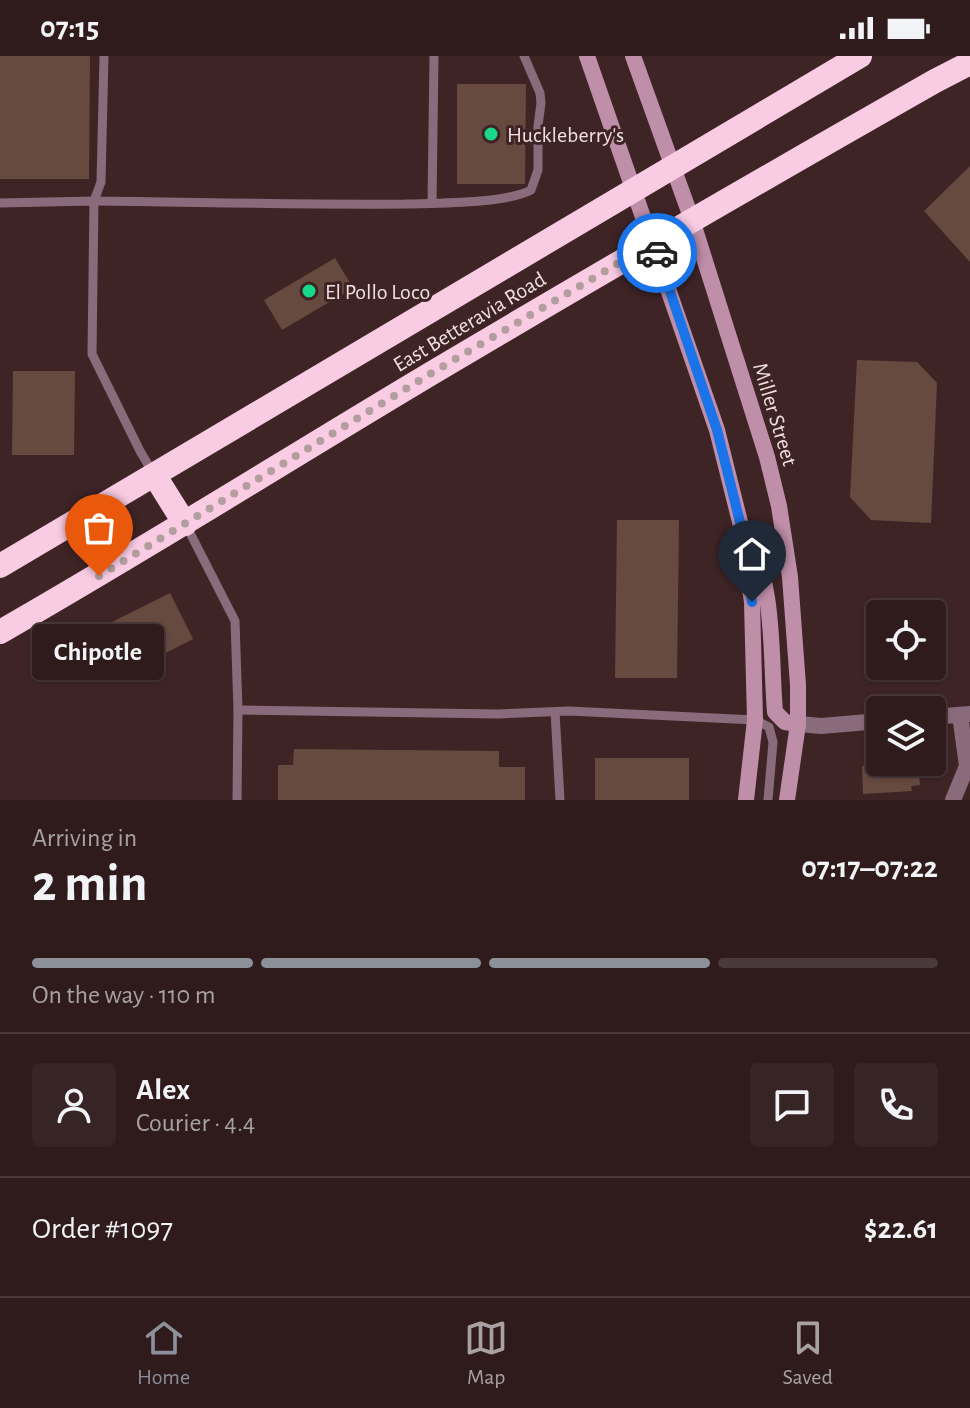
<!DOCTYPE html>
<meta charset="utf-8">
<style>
body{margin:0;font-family:"Alegreya Sans",sans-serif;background:#372425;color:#f1f3f6;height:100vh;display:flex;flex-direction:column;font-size:30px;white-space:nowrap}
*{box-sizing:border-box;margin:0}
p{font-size:26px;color:#a7a1a3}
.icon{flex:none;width:44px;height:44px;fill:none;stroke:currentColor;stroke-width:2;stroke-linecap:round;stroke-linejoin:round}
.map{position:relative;height:744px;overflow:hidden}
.panel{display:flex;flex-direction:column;background:#2f1b1c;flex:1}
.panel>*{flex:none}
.fabs{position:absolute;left:866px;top:544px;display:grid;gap:16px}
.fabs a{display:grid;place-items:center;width:80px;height:80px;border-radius:8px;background:#2f1b1c;box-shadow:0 2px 6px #0004,0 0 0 2px #4a393b;font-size:40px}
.pin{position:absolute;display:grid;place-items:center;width:68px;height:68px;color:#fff;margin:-82px -34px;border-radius:50% 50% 50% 0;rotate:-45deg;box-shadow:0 0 8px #0007}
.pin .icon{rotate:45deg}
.courier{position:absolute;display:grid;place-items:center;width:80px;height:80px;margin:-40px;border:6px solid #1a73e8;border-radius:50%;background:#fff;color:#222;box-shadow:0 2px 10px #0007}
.bubble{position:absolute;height:56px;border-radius:8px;background:#2f1b1c;box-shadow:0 2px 6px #0004,0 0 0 2px #4a393b;font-size:26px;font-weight:700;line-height:56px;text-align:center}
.headline em{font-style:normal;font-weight:700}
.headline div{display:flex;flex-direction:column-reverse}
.headline{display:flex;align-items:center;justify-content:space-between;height:136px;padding:0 32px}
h1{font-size:52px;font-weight:700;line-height:60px}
.bar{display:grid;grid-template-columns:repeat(4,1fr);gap:12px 8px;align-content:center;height:96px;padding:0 32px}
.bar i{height:10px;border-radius:6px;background:#4a393b}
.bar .on{background:#8c9099}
.bar p{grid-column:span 4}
.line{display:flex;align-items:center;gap:20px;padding:0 32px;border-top:2px solid #4a393b}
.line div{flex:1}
.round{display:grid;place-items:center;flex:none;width:84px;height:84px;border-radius:8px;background:#372425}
.status{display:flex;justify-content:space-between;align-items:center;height:56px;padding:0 40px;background:#2f1b1c;direction:ltr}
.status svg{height:22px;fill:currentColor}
.dock{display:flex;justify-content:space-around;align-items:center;height:112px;border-top:2px solid #4a393b;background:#2f1b1c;font-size:22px;color:#a7a1a3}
.dock a{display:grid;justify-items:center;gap:4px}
.dock .on{color:#8c9099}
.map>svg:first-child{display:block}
</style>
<div class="status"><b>07:15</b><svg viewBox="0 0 49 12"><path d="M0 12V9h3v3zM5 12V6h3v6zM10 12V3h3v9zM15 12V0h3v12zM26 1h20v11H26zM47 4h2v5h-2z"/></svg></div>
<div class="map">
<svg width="970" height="744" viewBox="0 0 970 744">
<rect width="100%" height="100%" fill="#3f2426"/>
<g fill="#664a3f">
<polygon points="0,0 90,0 89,123 0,123"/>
<polygon points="457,28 526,28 525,128 457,128"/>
<polygon points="970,110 970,206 924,155"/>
<polygon points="335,202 353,232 282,274 264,244"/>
<polygon points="857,304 917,306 937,327 931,467 871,464 850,441"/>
<polygon points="13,315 75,315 74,399 12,399"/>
<polygon points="617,464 679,464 677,622 615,622"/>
<polygon points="170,537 193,583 113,624 90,577"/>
<polygon points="294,693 499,695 499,711 525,711 525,744 278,744 278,709 293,709"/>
<rect x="595" y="702" width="94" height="42"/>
<polygon points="918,706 920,729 911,730 912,735 863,738 862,710"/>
</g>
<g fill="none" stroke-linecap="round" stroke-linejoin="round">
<g stroke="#8a6b7b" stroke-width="9">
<path d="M 104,0 L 101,126 L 94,145 C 197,146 301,149 405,148 C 436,147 504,148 531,134 L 538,114 L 538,70 L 541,47 L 540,37 L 524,0"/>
<polyline points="0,147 94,145 92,298 140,395 153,417"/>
<polyline points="432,147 434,0"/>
<polyline points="187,471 235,565 238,654 237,744"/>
<polyline points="238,654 498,658 569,655 755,664 769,671 773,686 768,744"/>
<polyline points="555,656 560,744"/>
</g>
<g stroke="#8a6b7b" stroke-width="16">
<polyline points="932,661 970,658"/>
<polyline points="798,668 821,670 880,665"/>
<polyline points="953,744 967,710 960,659"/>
</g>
<g stroke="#bf8ea8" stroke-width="16">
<polyline points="587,0 717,374 740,466 752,546 755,664 746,744"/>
<polyline points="633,0 692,164 767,401 779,450 790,521 798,629 798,668 787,744"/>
<path d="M 745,475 C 776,530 770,595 775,656 L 785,666 L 798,668"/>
</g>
<g stroke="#facce4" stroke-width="24">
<polyline points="155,420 185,468"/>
<polyline points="0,510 860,0"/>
<path d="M 0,576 C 147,492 291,401 437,314 C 602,216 768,120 935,25 L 970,7"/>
</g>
</g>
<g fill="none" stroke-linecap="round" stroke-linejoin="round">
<polyline stroke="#b39e9f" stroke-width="8" stroke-dasharray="0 14.4" points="99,520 435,315 653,187 657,197"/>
<polyline stroke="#1a73e8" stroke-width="10" points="657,197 717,374 740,466 752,546"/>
</g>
<g fill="#18d989" stroke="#3f2426" stroke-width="3">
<circle cx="491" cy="78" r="8"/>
<circle cx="309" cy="235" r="8"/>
</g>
<g text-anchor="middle" stroke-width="6" stroke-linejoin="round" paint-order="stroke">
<g font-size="22" fill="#f2dfe0" stroke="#3f2426" text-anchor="start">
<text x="507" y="86">Huckleberry's</text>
<text x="325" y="243">El Pollo Loco</text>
</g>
<g font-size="22" fill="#f2dfe0" stroke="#3f2426">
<text transform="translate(469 265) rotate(-31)" y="8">East Betteravia Road</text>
<text transform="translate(776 358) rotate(73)" y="8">Miller Street</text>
</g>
</g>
</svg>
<div class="fabs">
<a><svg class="icon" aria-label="locate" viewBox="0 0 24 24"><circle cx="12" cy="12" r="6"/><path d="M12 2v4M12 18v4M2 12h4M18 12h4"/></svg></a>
<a><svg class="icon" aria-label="layers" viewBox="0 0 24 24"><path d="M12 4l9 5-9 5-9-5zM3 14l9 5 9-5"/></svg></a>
</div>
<div class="pin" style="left:99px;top:520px;background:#ea580c"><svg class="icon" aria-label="bag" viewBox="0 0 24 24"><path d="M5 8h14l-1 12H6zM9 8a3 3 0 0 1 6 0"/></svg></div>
<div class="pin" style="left:752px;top:546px;background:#1f2937"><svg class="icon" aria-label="home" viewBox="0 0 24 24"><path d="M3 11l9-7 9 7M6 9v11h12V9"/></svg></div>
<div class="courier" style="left:657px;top:197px"><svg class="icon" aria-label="car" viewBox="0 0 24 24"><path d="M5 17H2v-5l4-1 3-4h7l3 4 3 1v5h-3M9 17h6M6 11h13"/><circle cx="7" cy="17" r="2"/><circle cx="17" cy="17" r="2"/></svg></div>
<div class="bubble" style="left:32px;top:568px;width:132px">Chipotle</div>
</div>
<section class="panel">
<div class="headline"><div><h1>2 min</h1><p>Arriving in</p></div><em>07:17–07:22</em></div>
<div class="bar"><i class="on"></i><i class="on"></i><i class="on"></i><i></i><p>On the way · 110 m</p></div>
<div class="line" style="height:144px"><a class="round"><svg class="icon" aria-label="person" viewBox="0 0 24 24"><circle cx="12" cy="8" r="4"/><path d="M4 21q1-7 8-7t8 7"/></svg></a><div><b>Alex</b><p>Courier · 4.4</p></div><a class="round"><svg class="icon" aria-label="chat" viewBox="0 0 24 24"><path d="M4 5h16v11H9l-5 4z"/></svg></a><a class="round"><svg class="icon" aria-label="phone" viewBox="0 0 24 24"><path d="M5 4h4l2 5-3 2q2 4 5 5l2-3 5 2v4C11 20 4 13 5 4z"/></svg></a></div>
<div class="line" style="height:104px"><div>Order #1097</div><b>$22.61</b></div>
</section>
<nav class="dock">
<a class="on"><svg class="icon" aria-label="home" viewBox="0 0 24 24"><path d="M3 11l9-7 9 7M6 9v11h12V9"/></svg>Home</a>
<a><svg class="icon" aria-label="map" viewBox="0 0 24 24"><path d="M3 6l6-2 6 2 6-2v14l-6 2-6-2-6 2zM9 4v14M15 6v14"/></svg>Map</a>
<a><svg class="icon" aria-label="saved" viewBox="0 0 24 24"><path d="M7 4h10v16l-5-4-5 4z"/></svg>Saved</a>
</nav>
